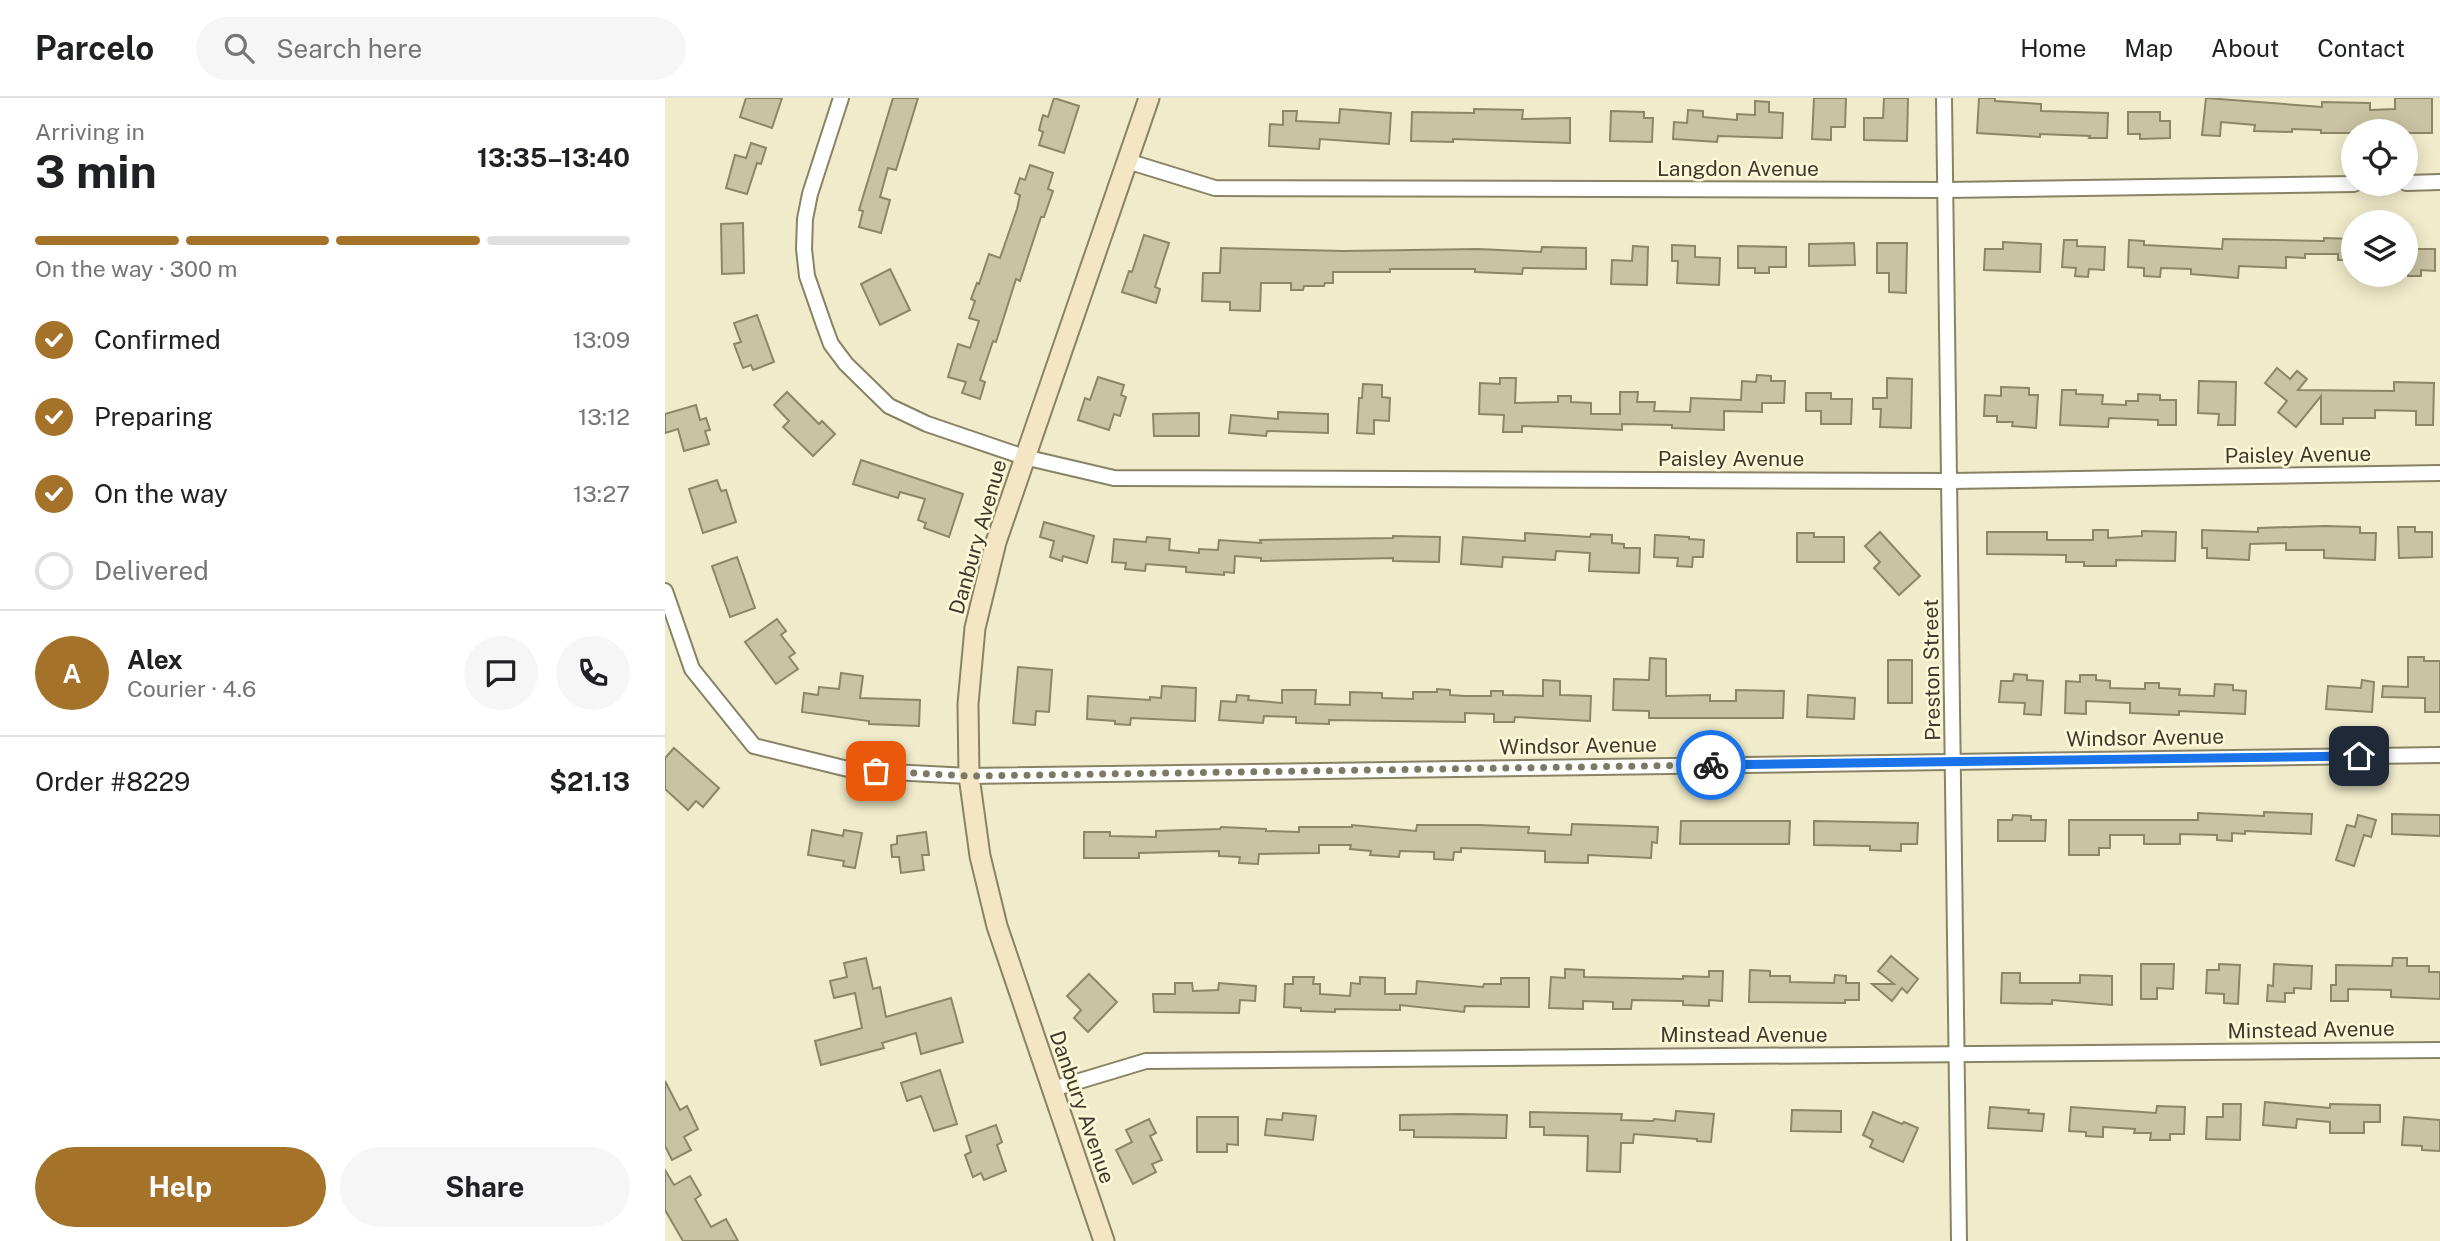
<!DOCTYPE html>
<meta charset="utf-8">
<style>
body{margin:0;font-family:"Public Sans",sans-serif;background:#f6f6f6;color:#202124;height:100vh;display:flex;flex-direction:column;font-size:26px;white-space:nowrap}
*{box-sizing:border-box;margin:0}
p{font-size:23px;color:#757577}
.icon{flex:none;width:38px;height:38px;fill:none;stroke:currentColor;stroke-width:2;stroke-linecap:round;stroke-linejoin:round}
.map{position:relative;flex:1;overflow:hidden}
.drawer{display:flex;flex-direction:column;background:#fff;width:665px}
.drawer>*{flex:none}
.controls{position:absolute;left:1676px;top:21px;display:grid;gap:14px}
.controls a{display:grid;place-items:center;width:77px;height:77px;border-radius:50%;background:#fff;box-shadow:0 4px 18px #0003;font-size:35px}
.pin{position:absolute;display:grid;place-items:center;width:60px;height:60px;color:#fff;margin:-30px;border-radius:14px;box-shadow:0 4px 10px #0006}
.courier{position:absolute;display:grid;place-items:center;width:70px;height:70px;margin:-35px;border:5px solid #1a73e8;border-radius:50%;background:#fff;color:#222;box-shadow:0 2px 9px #0007}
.head em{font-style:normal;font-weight:700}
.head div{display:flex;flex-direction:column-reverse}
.head{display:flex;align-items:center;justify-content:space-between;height:119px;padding:0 35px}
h1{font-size:46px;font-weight:700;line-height:52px}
.bar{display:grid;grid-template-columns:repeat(4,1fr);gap:10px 7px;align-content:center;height:84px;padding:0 35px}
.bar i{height:9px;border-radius:5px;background:#e0e0e0}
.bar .active{background:#a57229}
.bar p{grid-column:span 4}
.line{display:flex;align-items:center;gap:18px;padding:0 35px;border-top:2px solid #e0e0e0}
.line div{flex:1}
.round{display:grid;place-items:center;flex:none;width:74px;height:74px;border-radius:37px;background:#f6f6f6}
ol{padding:0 35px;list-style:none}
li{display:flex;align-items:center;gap:21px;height:77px}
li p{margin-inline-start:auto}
li .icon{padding:7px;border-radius:50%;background:#a57229;color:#fff;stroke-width:4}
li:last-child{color:#757577}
li i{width:38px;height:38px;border:4px solid #e0e0e0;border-radius:50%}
.cta{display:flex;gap:14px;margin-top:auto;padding:14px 35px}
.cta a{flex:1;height:80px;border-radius:42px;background:#a57229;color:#fff;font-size:28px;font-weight:700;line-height:80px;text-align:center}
.cta a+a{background:#f6f6f6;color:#202124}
header{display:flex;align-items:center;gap:42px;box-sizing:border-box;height:98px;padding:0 35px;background:#fff;border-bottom:2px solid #e0e0e0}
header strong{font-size:33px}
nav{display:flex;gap:38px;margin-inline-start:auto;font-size:24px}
.search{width:490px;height:63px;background:#f6f6f6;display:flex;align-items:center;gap:18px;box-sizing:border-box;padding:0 24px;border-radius:38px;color:#757577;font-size:26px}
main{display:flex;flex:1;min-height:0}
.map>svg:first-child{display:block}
</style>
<header>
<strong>Parcelo</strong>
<div class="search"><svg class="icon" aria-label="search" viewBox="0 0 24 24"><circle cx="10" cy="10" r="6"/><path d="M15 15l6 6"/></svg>Search here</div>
<nav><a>Home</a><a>Map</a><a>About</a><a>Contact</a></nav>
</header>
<main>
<section class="drawer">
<div class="head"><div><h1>3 min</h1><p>Arriving in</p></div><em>13:35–13:40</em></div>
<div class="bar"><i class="active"></i><i class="active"></i><i class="active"></i><i></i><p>On the way · 300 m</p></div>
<ol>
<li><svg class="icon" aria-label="check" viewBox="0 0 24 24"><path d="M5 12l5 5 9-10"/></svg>Confirmed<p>13:09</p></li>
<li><svg class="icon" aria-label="check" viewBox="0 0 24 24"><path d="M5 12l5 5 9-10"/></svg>Preparing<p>13:12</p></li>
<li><svg class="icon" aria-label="check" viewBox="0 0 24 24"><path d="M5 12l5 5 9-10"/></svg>On the way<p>13:27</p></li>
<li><i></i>Delivered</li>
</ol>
<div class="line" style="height:126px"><b class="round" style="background:#a57229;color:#fff">A</b><div><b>Alex</b><p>Courier · 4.6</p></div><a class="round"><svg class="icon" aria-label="chat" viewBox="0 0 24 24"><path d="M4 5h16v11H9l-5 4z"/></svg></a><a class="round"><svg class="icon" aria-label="phone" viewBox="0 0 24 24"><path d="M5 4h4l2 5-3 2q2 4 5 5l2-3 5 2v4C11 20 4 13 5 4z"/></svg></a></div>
<div class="line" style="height:91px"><div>Order #8229</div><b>$21.13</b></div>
<div class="cta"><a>Help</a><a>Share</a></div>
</section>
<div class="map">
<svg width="1775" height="1143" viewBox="0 0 1775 1143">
<rect width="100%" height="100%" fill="#f0ebca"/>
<g fill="#c9c3a3" stroke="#8c8668" stroke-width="2">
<polygon points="81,0 117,0 107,30 75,19"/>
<polygon points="228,0 253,0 231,72 223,70 215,99 225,102 216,135 194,129 198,113 194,112"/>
<polygon points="389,0 414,8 399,55 374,47 378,34 374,32 378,17 383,19"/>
<polygon points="1149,0 1181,0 1180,29 1166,29 1166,42 1147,41"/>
<polygon points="1219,0 1243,0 1242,43 1199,42 1199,20 1218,20"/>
<polygon points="1314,0 1330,0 1330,3 1376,6 1376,13 1443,15 1442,40 1424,40 1425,38 1375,36 1375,39 1312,35"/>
<polygon points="1541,0 1657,9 1657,4 1705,5 1705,12 1730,11 1730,0 1767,0 1767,35 1656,35 1656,32 1627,31 1627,34 1589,33 1590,27 1556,24 1555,38 1537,37"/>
<polygon points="1090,3 1104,4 1104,14 1118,15 1117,40 1053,38 1052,44 1008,41 1009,24 1022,25 1023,12 1038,13 1038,19 1072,22 1072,16 1090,17"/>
<polygon points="675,11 726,15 724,46 655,41 654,51 604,48 605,26 618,27 618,13 632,13 631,23 674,25"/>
<polygon points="809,11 858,12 857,21 905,20 905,45 788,41 788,44 746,43 747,14 809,15"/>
<polygon points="946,13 979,14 979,20 988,20 987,44 945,43"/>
<polygon points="1463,14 1495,14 1495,23 1505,23 1505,40 1475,41 1475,36 1463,36"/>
<polygon points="86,45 101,50 96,66 92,65 82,96 61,90 70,57 81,60"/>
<polygon points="365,67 388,75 383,91 388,93 379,119 376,119 355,183 351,181 331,244 328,243 315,282 320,284 315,301 297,295 301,284 283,279 293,246 305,250 314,223 304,220 310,203 306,201 312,185 314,186 324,156 335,160 352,111 355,97 350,95 355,80 360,82"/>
<polygon points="78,125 79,175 57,176 56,126"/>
<polygon points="479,137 504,145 490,189 495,191 491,205 457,194 464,173 467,174"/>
<polygon points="1659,140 1689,141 1689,162 1673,162 1673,156 1640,156 1640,160 1621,159 1621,170 1574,168 1573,180 1526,176 1526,171 1496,170 1495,179 1479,178 1479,170 1463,169 1464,142 1479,143 1479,147 1557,151 1558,141 1659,143"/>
<polygon points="1399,142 1412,142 1412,148 1440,149 1439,172 1424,171 1423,179 1410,178 1411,170 1397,169"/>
<polygon points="1338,144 1376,146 1375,174 1319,172 1320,151 1338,151"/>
<polygon points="1189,145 1190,167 1144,168 1144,146"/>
<polygon points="1212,145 1242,145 1241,195 1224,194 1224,175 1212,175"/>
<polygon points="1007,147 1030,148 1030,159 1055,160 1054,187 1012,185 1013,163 1007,163"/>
<polygon points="968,148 983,149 982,187 946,186 947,162 967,163"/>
<polygon points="1073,148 1121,149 1121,169 1104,169 1104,175 1090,175 1090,170 1073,170"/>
<polygon points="877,149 921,150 921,171 858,170 857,176 810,174 810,171 725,171 725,174 668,174 668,185 660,185 659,188 639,188 638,192 626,192 626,185 596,185 595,213 565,212 565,204 537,203 538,175 555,175 556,150 679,153 813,151 876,154"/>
<polygon points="1741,151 1770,151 1770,173 1756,172 1756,178 1743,178"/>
<polygon points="225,171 245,212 215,227 196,186"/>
<polygon points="92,217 109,264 88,272 86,267 78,270 69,246 76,244 69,225"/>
<polygon points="1612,270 1625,281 1632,273 1642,281 1633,292 1729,293 1729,284 1769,285 1768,327 1751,327 1751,313 1710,312 1710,320 1678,320 1678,326 1656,326 1656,298 1631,329 1613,314 1622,303 1600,285"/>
<polygon points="1092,277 1106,278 1106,283 1120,283 1119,305 1097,305 1097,314 1059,313 1059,332 1007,330 1007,327 957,326 957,332 857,328 857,334 838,334 839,317 814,316 815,285 835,286 835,280 851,280 850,305 893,304 893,298 906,298 906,304 926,305 926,316 955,316 955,294 973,294 972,304 990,304 989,313 1025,314 1026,300 1076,302 1077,283 1091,284"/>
<polygon points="433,279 459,287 456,297 461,299 455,318 449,316 444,332 413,322 420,300 425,302"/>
<polygon points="1222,280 1247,281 1246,330 1215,329 1216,311 1208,311 1208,300 1222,300"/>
<polygon points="1534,283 1571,284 1570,327 1553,327 1554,316 1533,315"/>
<polygon points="698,286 717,287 717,299 725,300 724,323 709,322 709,336 692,335 694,300 697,300"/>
<polygon points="1336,289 1364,290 1364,297 1373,297 1371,330 1347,328 1348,324 1332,324 1332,318 1319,318 1320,297 1336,298"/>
<polygon points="1397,292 1411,292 1411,296 1438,297 1437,306 1461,307 1461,303 1473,303 1473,296 1495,297 1495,302 1511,302 1511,327 1493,327 1493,322 1444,320 1443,329 1395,327"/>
<polygon points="122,294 154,326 157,323 170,336 148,358 118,329 124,323 109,307"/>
<polygon points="1141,295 1166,295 1166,301 1187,301 1186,326 1156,326 1156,313 1141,313"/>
<polygon points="31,307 35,322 41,320 45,332 40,333 44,346 19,353 13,331 0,335 0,316"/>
<polygon points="613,314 663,316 663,335 602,333 601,338 564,335 566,317 613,321"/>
<polygon points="534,315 534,338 489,338 488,316"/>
<polygon points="196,362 298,396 284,439 259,430 261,425 253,422 260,401 235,394 233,400 188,386"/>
<polygon points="52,382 56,393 61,392 71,424 38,435 24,391"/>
<polygon points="379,424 429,438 422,465 398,458 397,463 385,459 389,443 375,439"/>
<polygon points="1660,428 1695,429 1695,435 1711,435 1710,462 1659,460 1659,452 1621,452 1621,445 1585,446 1584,462 1542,460 1542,450 1537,450 1537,432 1593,434 1593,430"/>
<polygon points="1733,429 1750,429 1750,434 1767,434 1767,459 1734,460"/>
<polygon points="1428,432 1443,432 1443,440 1477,438 1477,433 1511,434 1510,463 1451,462 1451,468 1419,468 1419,464 1401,464 1401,457 1322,456 1322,434 1382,434 1382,442 1428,442"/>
<polygon points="1215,434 1255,478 1234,497 1209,470 1215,464 1200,448"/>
<polygon points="860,435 925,439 926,436 947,437 947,445 959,446 959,450 975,450 974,475 924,473 925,455 891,453 890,462 838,459 837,469 796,466 798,439 860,443"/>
<polygon points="1132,435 1149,435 1149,439 1179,439 1179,464 1132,464"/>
<polygon points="990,437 1024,439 1024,441 1039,442 1038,459 1028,459 1027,469 1012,468 1013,460 989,459"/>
<polygon points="728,438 775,439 774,464 728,463 728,460 596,463 596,460 570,458 569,475 559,474 559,477 521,474 521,469 481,466 480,473 460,471 461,465 447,464 449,441 481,444 482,439 505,441 504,452 534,455 534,451 553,452 554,442 596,445 595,442 728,440"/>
<polygon points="72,459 90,510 65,519 47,468"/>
<polygon points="112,521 121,533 116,537 130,555 124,559 133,571 111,586 80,544"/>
<polygon points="1743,559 1759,559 1759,563 1775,563 1775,614 1760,614 1760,600 1717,599 1718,588 1743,589"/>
<polygon points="985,560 1001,561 1001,598 1045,597 1045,603 1071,603 1071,592 1119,593 1118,620 984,620 984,613 948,612 949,581 984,582"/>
<rect x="1223" y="562" width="24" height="43"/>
<polygon points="353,569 387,572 384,614 371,613 370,627 348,625"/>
<polygon points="176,575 198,578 195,600 255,602 254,628 204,626 204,623 137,614 139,595 153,597 154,589 174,591"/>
<polygon points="1349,576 1362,577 1362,582 1378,583 1376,617 1359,616 1360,605 1334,604 1336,583 1348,583"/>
<polygon points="1415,577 1431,577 1431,582 1445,583 1445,590 1480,591 1480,585 1494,585 1494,590 1515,591 1514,597 1549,598 1550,586 1568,587 1568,592 1581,593 1580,616 1514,613 1514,617 1465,615 1465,605 1421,603 1421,616 1400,615 1401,583 1415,584"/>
<polygon points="878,582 895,583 895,597 926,598 925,623 850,619 849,624 829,624 829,616 800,615 800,624 664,622 664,626 631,625 631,619 599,618 598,625 554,622 556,603 571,604 572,597 584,598 583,602 617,605 617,592 651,592 650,606 685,607 685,594 717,595 717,600 748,601 748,594 772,594 772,591 785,592 785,597 800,598 826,598 826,593 838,593 838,597 878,598"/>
<polygon points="1697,582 1709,584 1707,614 1661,611 1663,588 1696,590"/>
<polygon points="497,588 531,590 530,623 466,620 465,627 450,626 450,623 422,621 423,598 485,602 485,599 496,600"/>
<polygon points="1143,597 1190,600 1189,621 1142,619"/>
<polygon points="9,650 54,690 38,709 31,703 23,712 0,691 0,660"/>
<polygon points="1599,714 1647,716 1646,736 1580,733 1580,736 1567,735 1567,743 1552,742 1552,737 1515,736 1515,746 1479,746 1479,737 1445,737 1445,750 1434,750 1434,757 1404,757 1404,722 1533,722 1533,715 1599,718"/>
<polygon points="1727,716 1775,717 1775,738 1727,736"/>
<polygon points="1348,717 1366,718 1366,722 1381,722 1380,743 1333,743 1333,722 1347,722"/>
<polygon points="1693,717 1711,722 1706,739 1699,737 1689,768 1671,762 1682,727 1690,729"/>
<polygon points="1016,723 1125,723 1124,746 1015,746"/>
<polygon points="1149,723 1253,725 1252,746 1236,746 1236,753 1205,752 1205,748 1149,747"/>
<polygon points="907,726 993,729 992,745 987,744 986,760 923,757 923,765 880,764 880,753 796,750 796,754 789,754 788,762 769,761 769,754 735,753 734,759 705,757 706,753 685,751 686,747 654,747 654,755 594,756 593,766 574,765 575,759 554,758 554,753 474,755 474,760 419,760 419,734 445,734 445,738 491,739 491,733 555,731 556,729 601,731 601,733 634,734 634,729 687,729 687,727 751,733 752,727 814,727 864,729 863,735 906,737"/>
<polygon points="147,732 178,738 179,732 197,735 190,770 178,768 179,763 143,757"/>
<polygon points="261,734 264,757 257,757 259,772 236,775 234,759 227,759 226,747 232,746 232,738"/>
<polygon points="1226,858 1253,881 1242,895 1237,890 1227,903 1207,886 1229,886 1213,873"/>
<polygon points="201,860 208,891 215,889 221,919 286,900 298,944 256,956 251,935 217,945 219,950 156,967 150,943 197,930 190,895 169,900 165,883 182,879 179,865"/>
<polygon points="1728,860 1742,860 1742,868 1764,868 1764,874 1775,874 1775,901 1726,899 1726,892 1683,891 1683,903 1666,903 1666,887 1671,887 1671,867 1727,868"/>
<polygon points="1476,866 1509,866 1508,891 1492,890 1492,901 1476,901"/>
<polygon points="1554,866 1575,867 1573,906 1559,905 1559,896 1541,895 1542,872 1554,872"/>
<polygon points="1609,866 1647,868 1646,891 1629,890 1629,895 1620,895 1620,904 1602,903 1603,887 1608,888"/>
<polygon points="900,871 919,872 919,879 1018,881 1018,878 1044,879 1044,873 1058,873 1057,903 1044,902 1044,908 1018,907 1018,903 967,902 966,911 948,911 948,904 918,903 918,911 884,910 886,879 900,880"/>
<polygon points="1085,872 1105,873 1105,878 1125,878 1125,884 1169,885 1170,877 1181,878 1181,885 1194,885 1194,902 1180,902 1180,905 1084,904"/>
<polygon points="1337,875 1355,875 1355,885 1415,885 1415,877 1447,878 1447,907 1387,902 1387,906 1336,905"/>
<polygon points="424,876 452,904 423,934 409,920 416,912 402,898"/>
<polygon points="628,879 649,879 648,886 655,886 655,896 685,898 686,885 695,886 695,879 720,880 720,896 751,896 752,883 818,889 819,886 836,886 836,880 864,880 864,909 800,908 799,914 735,907 735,912 670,911 670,914 636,913 636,910 619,909 620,886 628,886"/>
<polygon points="510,885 527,885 528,893 553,892 554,885 591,888 590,903 575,902 574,915 489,914 488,896 510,896"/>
<polygon points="275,972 292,1026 269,1033 256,998 242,1003 236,985"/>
<polygon points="0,983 15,1012 22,1008 33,1031 19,1039 26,1052 7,1062 0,1048"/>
<polygon points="1600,1004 1665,1010 1665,1006 1715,1007 1715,1024 1699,1024 1699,1035 1665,1035 1665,1024 1632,1021 1631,1030 1598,1027"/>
<polygon points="1558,1006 1576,1006 1575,1042 1541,1041 1542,1019 1558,1019"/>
<polygon points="1492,1008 1520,1009 1519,1036 1505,1036 1505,1042 1485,1042 1486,1035 1469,1035 1470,1031 1438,1029 1438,1039 1421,1038 1421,1034 1404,1033 1406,1009 1491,1015"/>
<polygon points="1325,1009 1364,1012 1363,1015 1379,1016 1377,1033 1323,1030"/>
<polygon points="1127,1012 1176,1013 1176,1034 1126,1033"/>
<polygon points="1011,1013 1049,1016 1046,1044 1032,1043 1032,1041 969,1036 968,1045 956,1045 955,1074 922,1073 923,1038 879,1037 879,1029 865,1029 865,1014 957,1016 956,1022 988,1023 989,1021 1010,1023"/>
<polygon points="1208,1014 1237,1026 1239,1024 1253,1030 1238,1064 1205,1049 1208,1042 1198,1037"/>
<polygon points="618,1015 651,1018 648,1042 600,1037 602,1021 617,1022"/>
<polygon points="795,1016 842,1017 841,1040 749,1039 749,1032 735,1032 735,1017"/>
<polygon points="532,1019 573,1019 573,1047 562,1046 562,1054 532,1054"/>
<polygon points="1739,1019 1775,1022 1775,1053 1757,1052 1757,1048 1737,1047"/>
<polygon points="484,1021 491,1035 485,1038 497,1062 487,1066 491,1074 468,1086 451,1052 467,1044 461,1032"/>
<polygon points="331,1027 337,1044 332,1047 341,1073 319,1082 316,1075 308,1079 300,1057 306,1054 301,1038"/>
<polygon points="0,1072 9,1087 25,1078 36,1097 30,1101 46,1129 61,1121 73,1143 18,1143 0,1112"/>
</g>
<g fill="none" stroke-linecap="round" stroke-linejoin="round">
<g stroke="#888365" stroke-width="18">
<g id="street">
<polyline points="176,0 145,96 140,121 139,151 142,178 159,227 166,246 181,266 224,308 262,326 359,359 449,380 1285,383 1775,375"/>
<polyline points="1279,0 1294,1143"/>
<polyline points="462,63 550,90 1280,92 1689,86"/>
<polyline points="1741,85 1775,84"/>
<polyline points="0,493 27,571 89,648 187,672 304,678 1775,657"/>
<polyline points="388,991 481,963 1775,952"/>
</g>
</g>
<g stroke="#888365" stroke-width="23">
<polyline id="secondary" points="439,1143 332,828 315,758 304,678 303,606 310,530 331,444 484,0"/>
</g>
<use href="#street" stroke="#fff" stroke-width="14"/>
<use href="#secondary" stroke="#f4e6c5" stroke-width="19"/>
</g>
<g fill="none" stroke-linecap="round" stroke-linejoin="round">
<polyline stroke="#7c7965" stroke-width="7" stroke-dasharray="0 12.6" points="211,673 304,678 1046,667"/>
<polyline stroke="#1a73e8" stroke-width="9" points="1046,667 1694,658"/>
</g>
<g text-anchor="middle" stroke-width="5" stroke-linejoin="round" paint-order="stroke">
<g font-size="21" fill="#3d3b2e" stroke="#fef8d7">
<text x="1073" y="78">Langdon Avenue</text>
<text transform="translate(1633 357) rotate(-1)" y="7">Paisley Avenue</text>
<text x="1066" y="368">Paisley Avenue</text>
<text transform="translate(313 439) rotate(-74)" y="7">Danbury Avenue</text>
<text transform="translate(1267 572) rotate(-91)" y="7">Preston Street</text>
<text transform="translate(1480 640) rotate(-1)" y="7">Windsor Avenue</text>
<text transform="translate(913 648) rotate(-1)" y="7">Windsor Avenue</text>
<text transform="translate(1646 932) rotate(-1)" y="7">Minstead Avenue</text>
<text x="1079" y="944">Minstead Avenue</text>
<text transform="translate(417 1009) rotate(71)" y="7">Danbury Avenue</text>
</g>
</g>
</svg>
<div class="controls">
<a><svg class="icon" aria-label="locate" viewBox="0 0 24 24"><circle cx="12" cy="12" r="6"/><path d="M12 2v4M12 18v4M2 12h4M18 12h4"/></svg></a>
<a><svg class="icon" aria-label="layers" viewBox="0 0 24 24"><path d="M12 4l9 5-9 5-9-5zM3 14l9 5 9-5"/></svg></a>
</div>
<div class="pin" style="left:211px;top:673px;background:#ea580c"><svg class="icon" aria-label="bag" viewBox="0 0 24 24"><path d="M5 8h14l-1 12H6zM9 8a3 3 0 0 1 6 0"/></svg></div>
<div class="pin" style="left:1694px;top:658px;background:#1f2937"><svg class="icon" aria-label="home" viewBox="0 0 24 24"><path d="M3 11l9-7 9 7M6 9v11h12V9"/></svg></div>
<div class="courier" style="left:1046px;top:667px"><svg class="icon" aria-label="bike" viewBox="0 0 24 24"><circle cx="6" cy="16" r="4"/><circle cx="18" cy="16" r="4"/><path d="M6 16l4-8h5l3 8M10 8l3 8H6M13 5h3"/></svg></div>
</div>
</main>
